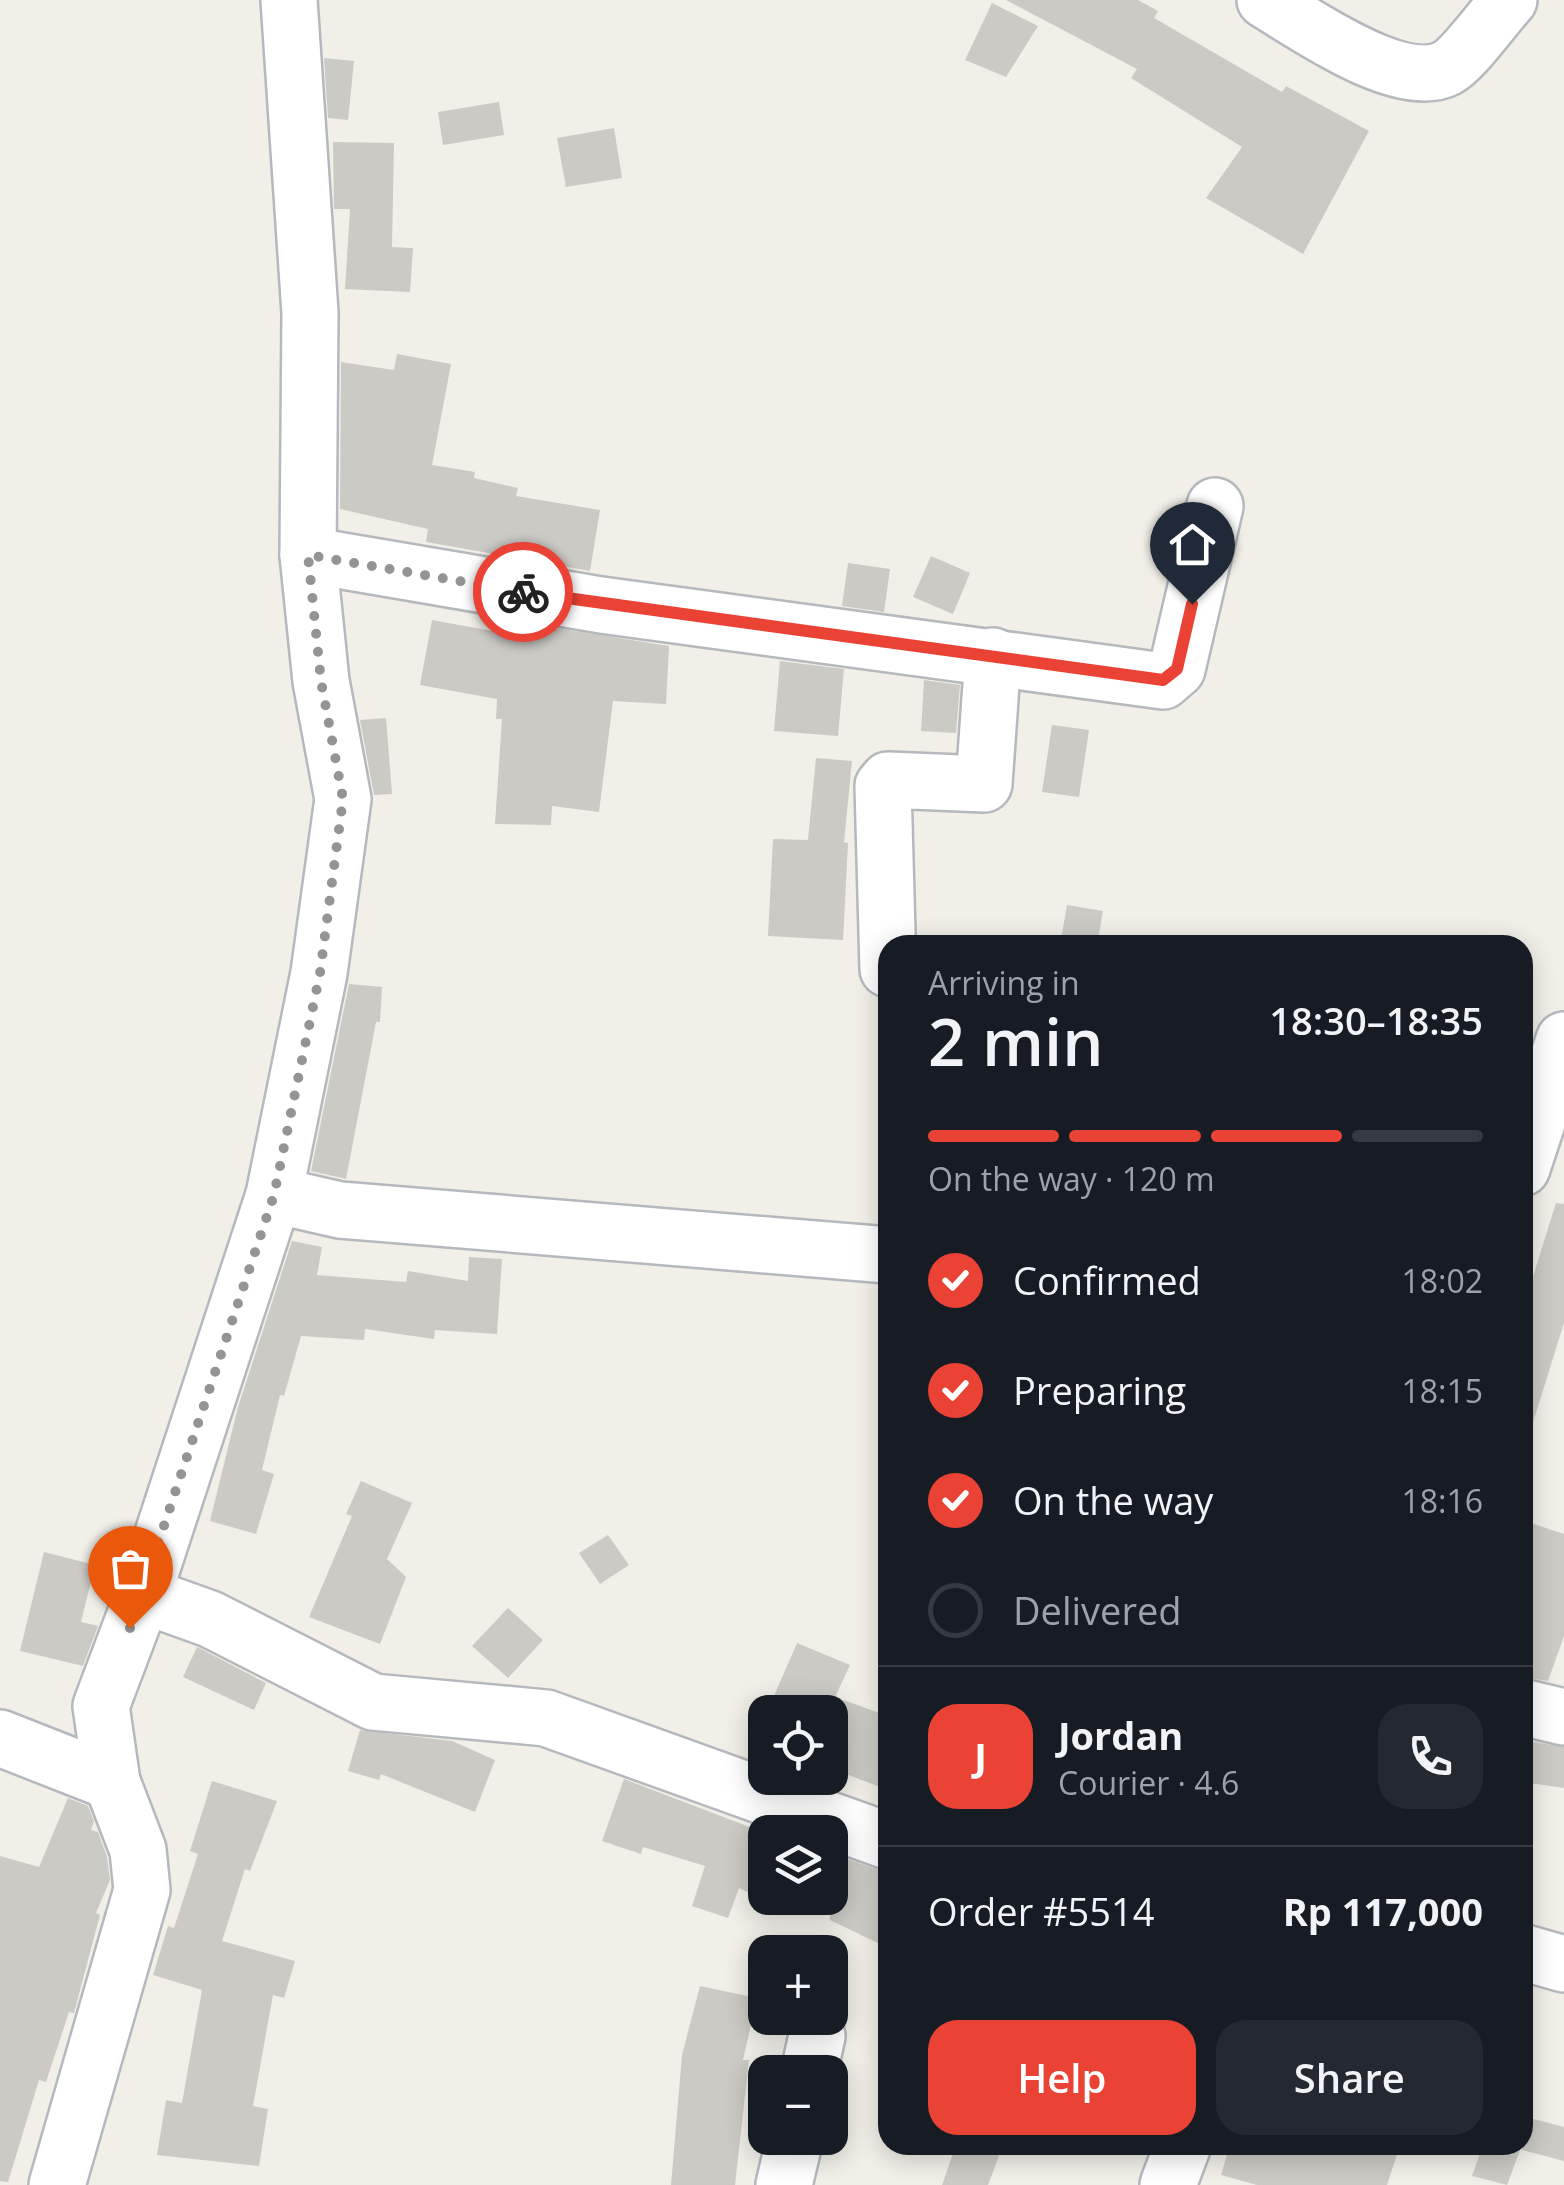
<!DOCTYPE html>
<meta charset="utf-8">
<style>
body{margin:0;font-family:"Open Sans",sans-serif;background:#242831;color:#f1f3f6;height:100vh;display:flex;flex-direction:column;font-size:38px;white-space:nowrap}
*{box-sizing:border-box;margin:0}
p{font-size:32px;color:#9ea1a6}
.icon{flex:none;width:55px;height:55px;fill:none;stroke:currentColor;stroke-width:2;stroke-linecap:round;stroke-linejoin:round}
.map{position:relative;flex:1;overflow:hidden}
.sheet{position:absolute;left:878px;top:935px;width:655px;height:1220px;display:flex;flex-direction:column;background:#171b24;border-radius:30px;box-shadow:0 5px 25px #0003}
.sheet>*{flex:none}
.fabs{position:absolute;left:748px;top:1695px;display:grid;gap:20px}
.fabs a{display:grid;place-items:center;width:100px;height:100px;border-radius:20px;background:#171b24;box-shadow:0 5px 25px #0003;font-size:50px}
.pin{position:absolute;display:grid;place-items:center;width:85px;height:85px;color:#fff;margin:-102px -42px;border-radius:50% 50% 50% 0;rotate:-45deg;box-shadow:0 0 10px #0007}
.pin .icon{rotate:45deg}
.courier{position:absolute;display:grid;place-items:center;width:100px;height:100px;margin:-50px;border:8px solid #ea4335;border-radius:50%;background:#fff;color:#222;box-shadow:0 2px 12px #0007}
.summary em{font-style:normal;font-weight:600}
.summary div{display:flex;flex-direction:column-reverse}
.summary{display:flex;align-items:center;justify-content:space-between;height:170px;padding:0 50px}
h1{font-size:65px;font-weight:600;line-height:75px}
.bar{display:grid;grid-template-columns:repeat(4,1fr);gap:15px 10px;align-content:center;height:120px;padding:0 50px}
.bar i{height:12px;border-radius:8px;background:#363941}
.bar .on{background:#ea4335}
.bar p{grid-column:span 4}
.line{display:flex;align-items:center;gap:25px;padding:0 50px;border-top:2px solid #363941}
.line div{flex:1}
.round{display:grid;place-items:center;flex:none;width:105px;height:105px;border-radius:30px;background:#242831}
ol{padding:0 50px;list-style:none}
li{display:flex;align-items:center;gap:30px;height:110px}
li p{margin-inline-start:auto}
li .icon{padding:10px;border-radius:50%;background:#ea4335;color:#fff;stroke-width:4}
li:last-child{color:#9ea1a6}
li i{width:55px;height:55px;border:5px solid #363941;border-radius:50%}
.button{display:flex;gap:20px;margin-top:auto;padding:20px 50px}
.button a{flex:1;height:115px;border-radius:30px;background:#ea4335;color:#fff;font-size:40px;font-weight:600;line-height:115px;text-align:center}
.button a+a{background:#242831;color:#f1f3f6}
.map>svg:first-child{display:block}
</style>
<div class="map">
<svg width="1564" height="2185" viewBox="0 0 1564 2185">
<rect width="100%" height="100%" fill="#f1efe8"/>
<g fill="#cccac5">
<polygon points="1006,0 1138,0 1158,11 1154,18 1282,92 1286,86 1369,131 1303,254 1206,198 1242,147 1131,78 1137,69"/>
<polygon points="992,3 1038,26 1006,77 965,60"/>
<polygon points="324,58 354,61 348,120 328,118"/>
<polygon points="499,102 504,135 443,145 438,112"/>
<polygon points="614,128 622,178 566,187 557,138"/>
<polygon points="333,142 394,143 392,247 413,248 410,292 345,289 350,209 334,209"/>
<polygon points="397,354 451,364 432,465 475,472 474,478 518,488 516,496 600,510 590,571 426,542 428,529 340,509 341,362 394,370"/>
<polygon points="931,556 970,573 953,614 913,597"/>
<polygon points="848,563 890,569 884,612 842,606"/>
<polygon points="498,619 669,646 666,704 613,701 599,812 552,806 551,825 495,824 502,719 496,719 497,699 420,685 432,620 498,632"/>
<polygon points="780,661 844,669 838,736 774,731"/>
<polygon points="924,680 960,685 956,733 921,731"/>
<polygon points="386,718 392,794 374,795 360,720"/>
<polygon points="1052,725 1089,730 1079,797 1042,792"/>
<polygon points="816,758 852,761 844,842 848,843 843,940 768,936 773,839 808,840"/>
<polygon points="1067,905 1103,911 1097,945 1060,945"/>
<polygon points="349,984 382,987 380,1022 376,1022 346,1179 311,1171"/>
<polygon points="1556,1203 1564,1204 1564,1323 1530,1432 1522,1431 1522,1312"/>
<polygon points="292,1241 322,1247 317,1275 406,1282 408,1271 468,1281 469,1257 502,1259 497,1334 435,1330 434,1339 365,1329 364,1340 301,1336 284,1396 280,1395 262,1470 274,1474 256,1534 210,1521 238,1407"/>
<polygon points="361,1481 412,1503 387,1559 406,1577 380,1644 309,1617 352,1516 346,1514"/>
<polygon points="1522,1520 1564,1534 1564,1636 1548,1681 1522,1677"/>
<polygon points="608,1535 629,1565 600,1584 579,1553"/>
<polygon points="44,1552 95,1565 81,1622 98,1626 83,1666 20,1651"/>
<polygon points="508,1608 543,1640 508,1678 472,1646"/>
<polygon points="797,1643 850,1665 835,1697 888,1716 888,1790 830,1768 830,1710 767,1712"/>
<polygon points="197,1647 266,1683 254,1710 183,1677"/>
<polygon points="360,1730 452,1741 495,1760 475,1812 381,1774 379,1780 348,1771"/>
<polygon points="1522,1740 1564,1747 1564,1788 1522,1782"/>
<polygon points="624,1779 765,1833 765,1900 739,1888 728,1918 692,1906 705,1866 643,1847 641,1854 602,1841"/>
<polygon points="212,1781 277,1801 250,1871 245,1869 222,1941 295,1961 284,1998 273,1995 253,2106 268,2109 259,2166 157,2155 166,2100 182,2103 202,1990 153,1975 168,1926 174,1928 198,1854 190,1851"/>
<polygon points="68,1798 88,1806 94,1821 91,1830 98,1832 107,1857 110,1880 96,1913 100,1915 74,2013 69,2012 46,2082 39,2080 8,2182 0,2181 0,1856 39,1867"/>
<polygon points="830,1853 888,1873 888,1948 830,1920"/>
<polygon points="700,1986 757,1998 743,2060 749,2060 735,2185 671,2185 682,2055"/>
<polygon points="1522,2116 1564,2127 1564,2161 1522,2150"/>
<polygon points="956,2145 1003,2145 988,2185 942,2185"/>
<polygon points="1230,2145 1400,2145 1387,2185 1257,2185 1221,2175"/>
<polygon points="1483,2145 1522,2145 1507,2185 1472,2176"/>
</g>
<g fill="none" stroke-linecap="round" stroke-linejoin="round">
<g stroke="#b5b8bc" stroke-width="60">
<g id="minor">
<path d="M 1265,0 C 1305,24 1401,92 1447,68 C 1464,59 1494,16 1509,0"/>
<polyline points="308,555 601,605 1163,681 1177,669 1215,506"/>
<polyline points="888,969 883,786 888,780 984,784 993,656"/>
<polyline points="1522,1168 1564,1040"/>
<polyline points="274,1195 340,1210 888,1255"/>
<polyline points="143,1595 210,1619 373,1702 546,1718 888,1841"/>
<polyline points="1522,1707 1564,1717"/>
<polyline points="0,1738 112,1782"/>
<polyline points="1522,1952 1564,1964"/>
<polyline points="809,2072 817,2036"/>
<polyline points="57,2185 142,1890 138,1850 112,1782 101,1706 143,1595 274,1195 319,973 343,799 321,681 308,555 310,313 289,0"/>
<polyline points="784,2185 795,2138"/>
<polyline points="1168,2185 1183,2145"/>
</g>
</g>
<use href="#minor" stroke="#fff" stroke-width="55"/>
</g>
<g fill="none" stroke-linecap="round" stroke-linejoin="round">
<polyline stroke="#929495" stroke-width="10" stroke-dasharray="0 18" points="130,1628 274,1195 320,973 343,799 321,681 308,555 523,592"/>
<polyline stroke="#ea4335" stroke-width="12" points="523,592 1163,680 1177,669 1192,604"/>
</g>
</svg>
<div class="fabs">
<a><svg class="icon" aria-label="locate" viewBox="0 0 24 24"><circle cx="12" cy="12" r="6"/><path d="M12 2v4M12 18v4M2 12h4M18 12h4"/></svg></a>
<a><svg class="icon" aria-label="layers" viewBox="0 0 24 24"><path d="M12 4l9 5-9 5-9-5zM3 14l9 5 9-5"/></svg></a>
<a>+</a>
<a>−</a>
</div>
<div class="pin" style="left:130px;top:1628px;background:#ea580c"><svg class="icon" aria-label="bag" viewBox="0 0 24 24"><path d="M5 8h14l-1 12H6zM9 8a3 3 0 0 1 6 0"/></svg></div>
<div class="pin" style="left:1192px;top:604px;background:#1f2937"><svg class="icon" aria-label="home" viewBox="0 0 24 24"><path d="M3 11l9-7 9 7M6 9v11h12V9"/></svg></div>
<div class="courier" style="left:523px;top:592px"><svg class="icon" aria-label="bike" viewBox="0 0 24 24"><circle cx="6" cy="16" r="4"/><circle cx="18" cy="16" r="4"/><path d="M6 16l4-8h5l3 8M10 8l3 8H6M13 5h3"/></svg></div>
<section class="sheet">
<div class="summary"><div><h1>2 min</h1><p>Arriving in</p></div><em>18:30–18:35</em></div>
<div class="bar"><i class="on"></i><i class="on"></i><i class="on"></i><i></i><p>On the way · 120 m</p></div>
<ol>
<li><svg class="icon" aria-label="check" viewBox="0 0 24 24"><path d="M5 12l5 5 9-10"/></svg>Confirmed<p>18:02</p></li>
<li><svg class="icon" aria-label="check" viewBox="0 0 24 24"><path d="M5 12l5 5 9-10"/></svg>Preparing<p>18:15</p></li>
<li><svg class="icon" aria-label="check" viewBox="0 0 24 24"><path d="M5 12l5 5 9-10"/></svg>On the way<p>18:16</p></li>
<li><i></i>Delivered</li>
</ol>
<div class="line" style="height:180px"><b class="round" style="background:#ea4335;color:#fff">J</b><div><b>Jordan</b><p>Courier · 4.6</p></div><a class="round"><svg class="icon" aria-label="phone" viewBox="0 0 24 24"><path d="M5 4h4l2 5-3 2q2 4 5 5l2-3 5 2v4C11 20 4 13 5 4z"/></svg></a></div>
<div class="line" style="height:130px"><div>Order #5514</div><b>Rp 117,000</b></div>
<div class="button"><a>Help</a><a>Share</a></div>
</section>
</div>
